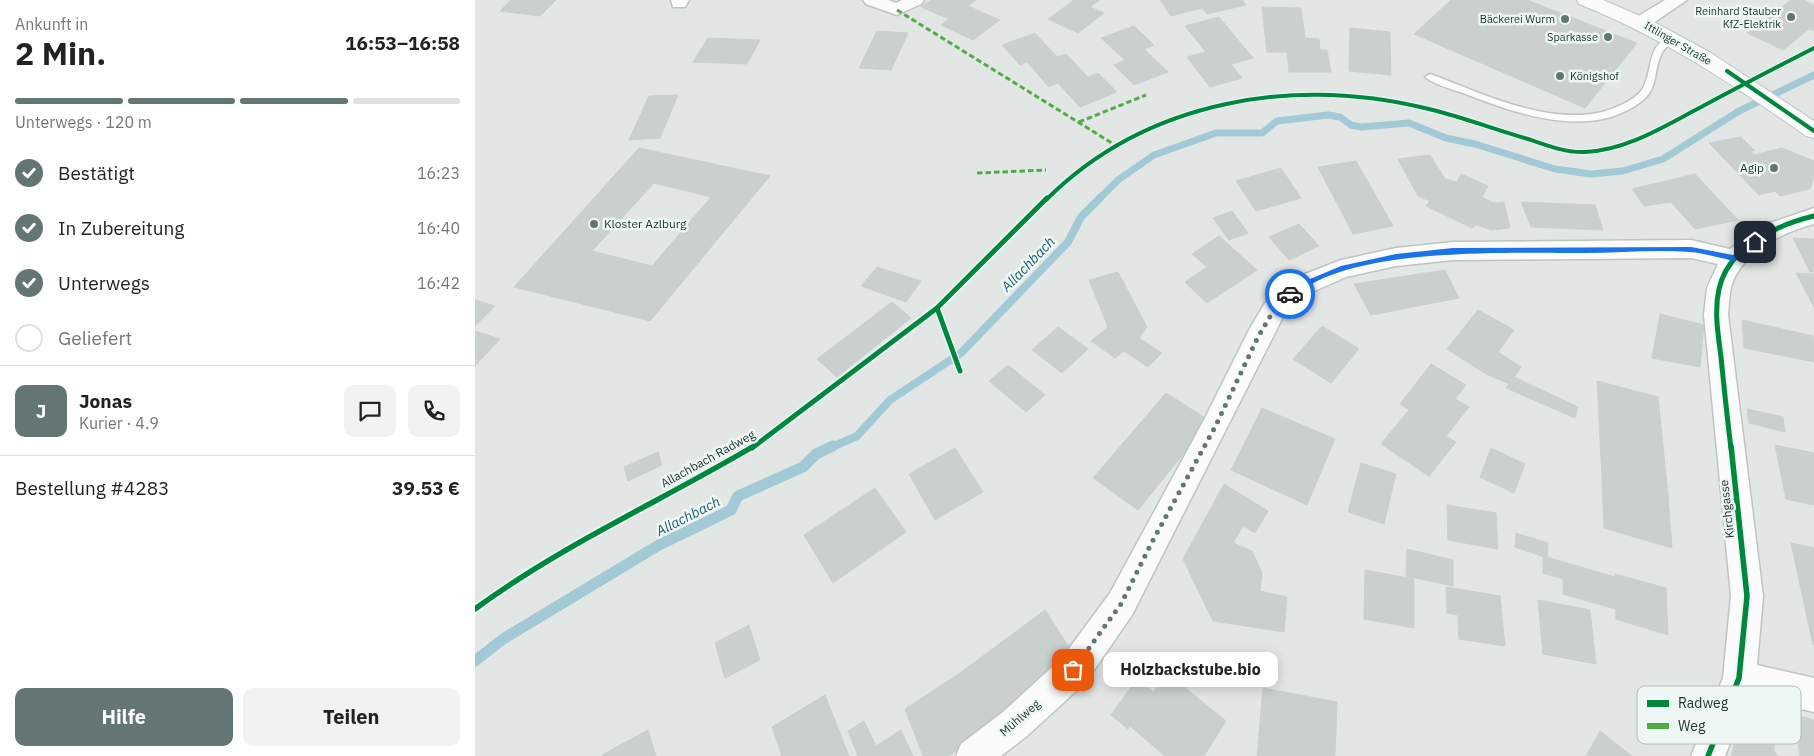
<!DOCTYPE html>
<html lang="de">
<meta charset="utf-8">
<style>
body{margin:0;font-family:"IBM Plex Sans",sans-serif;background:#f2f2f2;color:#222;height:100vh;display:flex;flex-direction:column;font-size:19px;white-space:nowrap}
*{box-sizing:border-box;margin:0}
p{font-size:16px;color:#767676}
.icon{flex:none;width:28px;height:28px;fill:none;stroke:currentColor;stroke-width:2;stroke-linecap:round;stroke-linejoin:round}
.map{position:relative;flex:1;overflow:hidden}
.side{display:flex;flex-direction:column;background:#fff;width:475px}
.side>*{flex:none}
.pin{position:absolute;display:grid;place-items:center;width:42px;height:42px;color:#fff;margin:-21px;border-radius:10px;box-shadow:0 2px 8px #0006}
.courier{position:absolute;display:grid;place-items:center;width:50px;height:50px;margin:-25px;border:4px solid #1a73e8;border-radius:50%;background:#fff;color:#222;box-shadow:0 1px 6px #0007}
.bubble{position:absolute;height:35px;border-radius:10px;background:#fff;box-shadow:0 2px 12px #0003;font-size:16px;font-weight:700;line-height:35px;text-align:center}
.summary em{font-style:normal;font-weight:700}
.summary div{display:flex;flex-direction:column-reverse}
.summary{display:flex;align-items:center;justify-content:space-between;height:85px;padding:0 15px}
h1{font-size:32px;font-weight:700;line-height:38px}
.bar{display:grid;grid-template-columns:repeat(4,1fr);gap:8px 5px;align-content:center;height:60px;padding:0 15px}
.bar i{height:6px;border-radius:4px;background:#e0e0e0}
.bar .current{background:#647673}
.bar p{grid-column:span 4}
.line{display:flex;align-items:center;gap:12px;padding:0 15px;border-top:1px solid #e0e0e0}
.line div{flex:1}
.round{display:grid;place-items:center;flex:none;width:52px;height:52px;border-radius:10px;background:#f2f2f2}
ol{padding:0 15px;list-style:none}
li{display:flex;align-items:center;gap:15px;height:55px}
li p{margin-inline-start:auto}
li .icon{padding:5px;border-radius:50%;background:#647673;color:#fff;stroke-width:4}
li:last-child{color:#767676}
li i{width:28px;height:28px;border:2px solid #e0e0e0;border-radius:50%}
.cta{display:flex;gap:10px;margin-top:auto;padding:10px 15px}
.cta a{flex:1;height:58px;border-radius:10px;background:#647673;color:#fff;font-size:20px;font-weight:700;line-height:58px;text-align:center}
.cta a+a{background:#f2f2f2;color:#222}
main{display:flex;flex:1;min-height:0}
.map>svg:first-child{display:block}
</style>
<main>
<section class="side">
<div class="summary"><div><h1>2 Min.</h1><p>Ankunft in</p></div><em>16:53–16:58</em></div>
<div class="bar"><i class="current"></i><i class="current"></i><i class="current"></i><i></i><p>Unterwegs · 120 m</p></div>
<ol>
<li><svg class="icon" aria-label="check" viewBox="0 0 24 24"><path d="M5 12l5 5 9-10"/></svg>Bestätigt<p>16:23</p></li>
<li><svg class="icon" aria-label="check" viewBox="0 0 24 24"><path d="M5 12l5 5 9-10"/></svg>In Zubereitung<p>16:40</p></li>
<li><svg class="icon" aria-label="check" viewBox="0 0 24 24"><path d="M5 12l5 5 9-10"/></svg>Unterwegs<p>16:42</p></li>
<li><i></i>Geliefert</li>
</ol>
<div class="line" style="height:90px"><b class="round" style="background:#647673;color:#fff">J</b><div><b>Jonas</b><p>Kurier · 4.9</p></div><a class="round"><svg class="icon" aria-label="chat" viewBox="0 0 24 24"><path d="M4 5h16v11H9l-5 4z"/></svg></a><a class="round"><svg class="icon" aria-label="phone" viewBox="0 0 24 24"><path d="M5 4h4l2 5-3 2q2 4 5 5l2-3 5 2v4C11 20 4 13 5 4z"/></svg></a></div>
<div class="line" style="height:65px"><div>Bestellung #4283</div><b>39.53 €</b></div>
<div class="cta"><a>Hilfe</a><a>Teilen</a></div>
</section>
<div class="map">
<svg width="1339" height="756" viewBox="0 0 1339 756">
<rect width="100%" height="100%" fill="#e2e7e5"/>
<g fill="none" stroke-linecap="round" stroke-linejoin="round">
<polyline stroke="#a2c9d6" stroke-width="7" points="623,200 643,180 679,155 741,133 787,133 802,121 853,115 865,117 876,125 886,127 934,123 971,138 1000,144 1080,169 1116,174 1148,171 1188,159 1264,111 1339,75"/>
<polyline stroke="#a2c9d6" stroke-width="8" points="355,448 382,436 415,400 486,353 593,242 606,217 625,198"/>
<polyline stroke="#a2c9d6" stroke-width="11" points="0,661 28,639 184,545 256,510 263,496 328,467 341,454 358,446"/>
</g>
<g fill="#cad0ce" stroke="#cad0ce" fill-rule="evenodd">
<polygon points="36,0 81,0 65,16 25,11"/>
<polygon points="456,0 501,0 493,6 525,20 498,40 466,25 474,19 446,7"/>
<polygon points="599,0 625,0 615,7 629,13 603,33 573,19"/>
<polygon points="685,0 767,0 771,5 732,14 727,8 696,16"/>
<polygon points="976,0 1052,0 1162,43 1110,108 939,34"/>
<polygon points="1316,0 1328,0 1339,5 1339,31 1334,29 1308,50 1272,33"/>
<polygon points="787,7 826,8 830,38 844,39 845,50 852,50 856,72 814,72 812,52 792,52"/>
<polygon points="744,17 778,58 756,64 767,78 735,87 712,57 731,52 710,26"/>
<polygon points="659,26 679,45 669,49 693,72 659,85 639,65 650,60 626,38"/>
<polygon points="875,28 915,32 916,75 874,71"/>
<polygon points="402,31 433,33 416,70 384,68"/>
<polygon points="560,33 582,57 591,54 613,77 623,73 642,92 605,107 583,83 574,87 552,62 545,65 527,45"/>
<polygon points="233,38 285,40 272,64 218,62"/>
<polygon points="203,95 185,138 154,140 174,96"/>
<polygon points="1266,137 1280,151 1276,151 1279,155 1307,148 1339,161 1339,176 1335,189 1305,196 1300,191 1284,195 1234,143"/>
<path d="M 164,148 L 295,176 L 175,321 L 39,287 ZM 179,183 L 236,197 L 177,266 L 117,251 Z"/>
<polygon points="955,155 970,179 982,182 986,174 1013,186 1007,197 1019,203 1029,202 1035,228 1016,230 1002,225 997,228 951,206 955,201 943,196 923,159"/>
<polygon points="881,161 918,226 878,234 843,167"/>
<polygon points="806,168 826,198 781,211 761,181"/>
<polygon points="1220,174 1263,220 1220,229 1196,202 1169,206 1157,189"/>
<polygon points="1046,202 1120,205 1128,230 1056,227"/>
<polygon points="757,211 773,233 754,240 738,218"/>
<polygon points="824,224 844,246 814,260 794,237"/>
<polygon points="744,236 782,270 732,303 710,282 732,267 717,254"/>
<polygon points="1318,238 1339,239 1339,272 1335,272"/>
<polygon points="402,267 446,281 431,302 386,286"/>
<polygon points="970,270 984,298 896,315 879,284"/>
<polygon points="643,272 672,327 664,338 687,353 673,367 649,351 640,358 616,341 633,327 614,280"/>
<polygon points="1321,273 1339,274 1339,307"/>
<polygon points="0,300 20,306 0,326"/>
<polygon points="417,302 436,318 362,377 342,359"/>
<polygon points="1003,310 1039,330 1023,352 1046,367 1035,384 1011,374 972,349"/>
<polygon points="1185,314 1229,325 1225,367 1177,358"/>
<polygon points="1267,320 1338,336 1339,362 1269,348"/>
<polygon points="847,326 884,349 856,383 818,359"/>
<polygon points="583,327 613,349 587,373 557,350"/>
<polygon points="0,331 25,339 0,366"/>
<polygon points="956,364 991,385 980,399 994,407 971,436 981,442 954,476 906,444 934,410 925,404"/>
<polygon points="533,365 570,395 551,412 514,381"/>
<polygon points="1039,377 1103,407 1100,418 1031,388"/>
<polygon points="1122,381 1183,397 1193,496 1127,479"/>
<polygon points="691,393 735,421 663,510 618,478"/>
<polygon points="787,408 860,439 832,505 756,470"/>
<polygon points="1272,409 1308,417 1310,432 1274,423"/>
<polygon points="1300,445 1339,453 1339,505 1311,499"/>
<polygon points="480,448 508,492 460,520 434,474"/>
<polygon points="1016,448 1050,464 1039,493 1005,477"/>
<polygon points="183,452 187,465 153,481 149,467"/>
<polygon points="886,463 921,474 909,524 873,512"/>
<polygon points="1127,479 1193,496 1197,548 1129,528"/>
<polygon points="749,484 793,511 780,533 768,526 758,543 777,551 787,573 785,591 812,597 809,632 738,621 708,559"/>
<polygon points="400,488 431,532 358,583 329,535"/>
<polygon points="972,505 1021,513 1023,549 973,540"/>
<polygon points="1041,533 1073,543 1072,558 1040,547"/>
<polygon points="1316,543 1339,548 1339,645 1338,645"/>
<polygon points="932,549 978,560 978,586 931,576"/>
<polygon points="1068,556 1140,577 1140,609 1088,594 1088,579 1068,573"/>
<polygon points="890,570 939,579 939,628 889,619"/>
<polygon points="1140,574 1191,588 1193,635 1141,619"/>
<polygon points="971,587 1025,596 1030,646 984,639 983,615 972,613"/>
<polygon points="1063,600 1115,610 1121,664 1068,654"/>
<polygon points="570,610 599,655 517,725 485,673"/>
<polygon points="274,625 285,660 250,678 240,643"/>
<polygon points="485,673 517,725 474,756 448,756 430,709"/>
<polygon points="692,673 751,721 729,756 690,756 655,726"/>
<polygon points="662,679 678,692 653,729 636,715"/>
<polygon points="788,688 862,702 860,756 782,756"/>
<polygon points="350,695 374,756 307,756 297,727"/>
<polygon points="1277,712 1300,728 1299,751 1303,756 1256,756 1262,735 1270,732"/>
<polygon points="1318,714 1339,720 1339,756 1325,756"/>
<polygon points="389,721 401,746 426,730 438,756 383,756 373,731"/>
<polygon points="173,730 181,756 128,756 127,755"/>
<polygon points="1125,731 1157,756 1111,756"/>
</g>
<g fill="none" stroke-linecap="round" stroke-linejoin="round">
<g stroke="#bfc4c2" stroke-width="3">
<path id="lane" d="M 1199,35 L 1203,38 C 1198,43 1190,46 1187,53 C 1178,69 1184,88 1167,101 C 1116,141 1042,114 988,93 C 977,89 959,85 950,77 L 955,74 L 958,75 C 1013,96 1091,134 1148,104 C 1156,100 1164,95 1168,88 C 1179,68 1170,44 1199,35 Z"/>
</g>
<g stroke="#bfc4c2" stroke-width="3">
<g id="street">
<polygon points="196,0 214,0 210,7 198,7"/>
<polygon points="388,0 413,0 421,3 427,0 449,0 446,4 422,15 391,4"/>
<polygon points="1190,0 1212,0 1174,26 1160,26 1158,22 1160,18"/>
<path d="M 1339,208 L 1339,224 C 1308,232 1268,252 1257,284 C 1254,294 1254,305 1253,315 L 1288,596 L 1282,665 L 1339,678 L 1339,712 L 1273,697 L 1250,756 L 1216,756 L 1248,678 L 1256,596 L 1229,315 L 1232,288 L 1243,264 L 1216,258 L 978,260 L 921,266 L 871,277 L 833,294 L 808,317 L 657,615 L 611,682 L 552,736 L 526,756 L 481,756 L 486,744 L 528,712 L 587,658 L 635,593 L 730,418 L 774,330 L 790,303 L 815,280 L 866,260 L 921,248 L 978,242 L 1216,240 L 1255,249 L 1289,225 Z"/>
</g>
</g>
<g stroke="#bdc5c2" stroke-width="2">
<path id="secondary" d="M 1102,0 L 1128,0 L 1179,22 L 1236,53 L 1339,121 L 1339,138 L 1331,136 C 1259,85 1187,37 1104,4 Z"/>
</g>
<use href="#lane" fill="#fbfbfb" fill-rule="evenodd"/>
<use href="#street" fill="#fbfbfb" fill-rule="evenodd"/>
<use href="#secondary" fill="#fbfbfb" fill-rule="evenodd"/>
<g stroke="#52ac45" stroke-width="3" stroke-dasharray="5.5 3" stroke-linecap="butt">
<polyline points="422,10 640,145"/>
<polyline points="604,122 671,95"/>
<polyline points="502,173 571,170"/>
</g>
<g stroke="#eff7f4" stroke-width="6">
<g id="cycleway-far2">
<polyline points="1252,71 1339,131"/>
<path d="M 571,200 C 672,99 822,75 958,110 C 990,118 1021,130 1053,139 C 1070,145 1091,153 1110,152 C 1153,150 1191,125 1228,106 C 1265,86 1302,67 1339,48"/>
</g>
</g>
<g stroke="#eff7f4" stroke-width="8">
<g id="cycleway-far1">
<polyline points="462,308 485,371"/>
<polyline points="277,448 462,308 572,198"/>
<path d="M 1256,448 C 1252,417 1249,387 1246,357 C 1243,334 1239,311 1244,289 C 1253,247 1302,225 1339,216"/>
</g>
</g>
<g stroke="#eff7f4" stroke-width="9">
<g id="cycleway">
<path d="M 0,609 C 87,545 186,501 279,446"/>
<polyline points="1233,756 1264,678 1272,596 1256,446"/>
</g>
</g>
<use href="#cycleway-far2" stroke="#00873e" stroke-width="4"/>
<use href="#cycleway-far1" stroke="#00873e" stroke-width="5"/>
<use href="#cycleway" stroke="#00873e" stroke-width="5.5"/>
</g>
<path fill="#1a73e8" d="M 1280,239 L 1284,242 L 1283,244 L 1259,261 C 1245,258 1229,253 1215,252 C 1180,249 1144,253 1109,253 C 1036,253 873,246 818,297 L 811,294 L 821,285 L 866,266 L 921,254 L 978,248 L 1216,247 L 1258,255 Z"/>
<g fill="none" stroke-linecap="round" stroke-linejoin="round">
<polyline stroke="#647673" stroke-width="5" stroke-dasharray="0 9" points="598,670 646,604 677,542 740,427 783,337 799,310 815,294"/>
</g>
<g fill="#647673" stroke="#eff7f4" stroke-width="2">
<circle cx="1316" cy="17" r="5"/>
<circle cx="1090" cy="19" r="5"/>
<circle cx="1133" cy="37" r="5"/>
<circle cx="1085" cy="76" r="5"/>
<circle cx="1299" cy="168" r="5"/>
<circle cx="119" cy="224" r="5"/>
</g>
<g text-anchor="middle" stroke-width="5" stroke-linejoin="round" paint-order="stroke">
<g font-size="11" fill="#203935" stroke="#eff7f4" text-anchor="end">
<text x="1306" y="15">Reinhard Stauber<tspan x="1306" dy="13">KfZ-Elektrik</tspan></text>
<text x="1080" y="23">Bäckerei Wurm</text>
<text x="1123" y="41">Sparkasse</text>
<text x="1095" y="80" text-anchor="start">Königshof</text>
</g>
<g font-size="11" fill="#203935" stroke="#eff7f4">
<text transform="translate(1203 43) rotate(30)" y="4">Ittlinger Straße</text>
</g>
<g font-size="12" fill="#203935" stroke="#eff7f4" text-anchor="end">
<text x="1289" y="172">Agip</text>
<text x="129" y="228" text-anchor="start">Kloster Azlburg</text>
</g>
<g font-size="12" fill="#203935" stroke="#eff7f4">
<text transform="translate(233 459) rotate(-29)" y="4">Allachbach Radweg</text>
<text transform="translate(1252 509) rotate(-96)" y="4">Kirchgasse</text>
<text transform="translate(545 718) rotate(-41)" y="4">Mühlweg</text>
</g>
<g font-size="14" font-style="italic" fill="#1c5c74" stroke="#eff7f4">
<text transform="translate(553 264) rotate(-46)" y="5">Allachbach</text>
<text transform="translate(213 516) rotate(-27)" y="5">Allachbach</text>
</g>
</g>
<rect x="1162" y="686" width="164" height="58" rx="8" fill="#eff7f4" stroke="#b1bebb" stroke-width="1"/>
<rect x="1172" y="700" width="22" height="7" fill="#00873e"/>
<rect x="1172" y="723" width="22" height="6" fill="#52ac45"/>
<g font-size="14" fill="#203935">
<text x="1203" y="708">Radweg</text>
<text x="1203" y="731">Weg</text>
</g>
</svg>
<div class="pin" style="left:598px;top:670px;background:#ea580c"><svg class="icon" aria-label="bag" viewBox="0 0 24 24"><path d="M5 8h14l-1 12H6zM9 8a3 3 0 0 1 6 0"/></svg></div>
<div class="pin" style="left:1280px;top:242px;background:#1f2937"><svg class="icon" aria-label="home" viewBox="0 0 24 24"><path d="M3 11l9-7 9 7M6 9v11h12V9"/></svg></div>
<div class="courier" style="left:815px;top:294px"><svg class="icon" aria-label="car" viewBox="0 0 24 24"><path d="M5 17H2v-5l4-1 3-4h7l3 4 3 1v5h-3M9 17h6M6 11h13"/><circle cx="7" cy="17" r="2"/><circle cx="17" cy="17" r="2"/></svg></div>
<div class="bubble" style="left:628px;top:652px;width:175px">Holzbackstube.bio</div>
</div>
</main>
